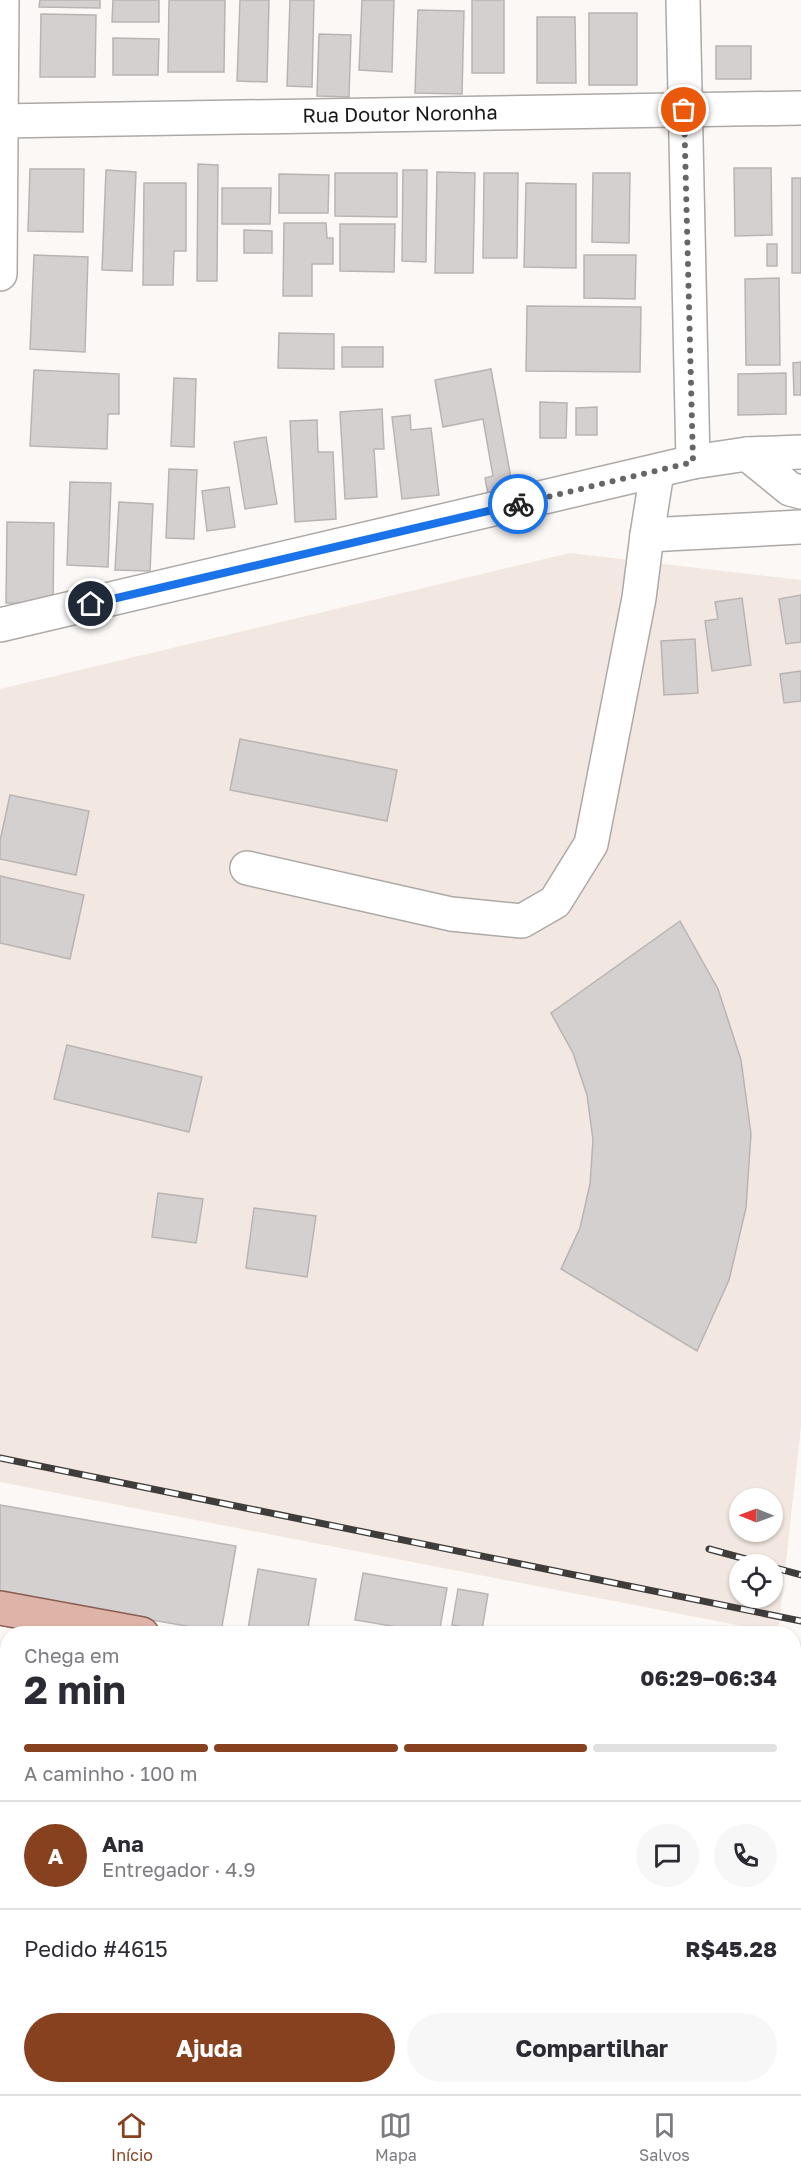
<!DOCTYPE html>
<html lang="pt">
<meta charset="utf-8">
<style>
body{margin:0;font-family:"Golos Text",sans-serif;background:#f7f7f7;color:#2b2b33;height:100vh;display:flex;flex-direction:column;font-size:22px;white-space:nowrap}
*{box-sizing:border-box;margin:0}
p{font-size:20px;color:#7c7c81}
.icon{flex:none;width:33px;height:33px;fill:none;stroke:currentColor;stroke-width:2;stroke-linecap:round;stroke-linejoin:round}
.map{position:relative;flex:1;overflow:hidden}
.drawer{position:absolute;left:0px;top:1626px;width:801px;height:468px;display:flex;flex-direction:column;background:#fff;border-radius:24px 24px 0 0;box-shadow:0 2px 4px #0004}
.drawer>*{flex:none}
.needle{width:39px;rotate:271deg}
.buttons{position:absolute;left:729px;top:1488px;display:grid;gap:12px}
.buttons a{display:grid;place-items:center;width:54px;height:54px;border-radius:50%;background:#fff;box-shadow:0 2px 4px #0004;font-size:30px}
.pin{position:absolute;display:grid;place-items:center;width:51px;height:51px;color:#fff;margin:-26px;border:3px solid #fff;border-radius:50%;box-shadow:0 2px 6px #0007}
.courier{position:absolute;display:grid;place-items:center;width:60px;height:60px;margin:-30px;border:4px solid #1a73e8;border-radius:50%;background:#fff;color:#222;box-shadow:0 2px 8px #0007}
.headline em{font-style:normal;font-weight:700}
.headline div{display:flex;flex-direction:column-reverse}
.headline{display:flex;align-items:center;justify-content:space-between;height:102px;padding:0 24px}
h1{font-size:39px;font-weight:700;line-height:45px}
.bar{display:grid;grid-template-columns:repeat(4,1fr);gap:9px 6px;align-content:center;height:72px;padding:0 24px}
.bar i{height:8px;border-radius:4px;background:#e1e1e2}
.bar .current{background:#88411f}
.bar p{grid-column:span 4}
.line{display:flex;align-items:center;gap:15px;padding:0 24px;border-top:2px solid #e1e1e2}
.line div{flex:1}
.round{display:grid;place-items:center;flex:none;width:63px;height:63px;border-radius:32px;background:#f7f7f7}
.cta{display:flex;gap:12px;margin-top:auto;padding:12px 24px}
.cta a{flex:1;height:69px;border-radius:36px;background:#88411f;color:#fff;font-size:24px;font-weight:700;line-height:69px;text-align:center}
.cta a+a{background:#f7f7f7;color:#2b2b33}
.dock{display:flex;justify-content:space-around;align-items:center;height:84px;border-top:2px solid #e1e1e2;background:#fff;font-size:16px;color:#7c7c81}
.dock a{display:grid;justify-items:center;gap:3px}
.dock .current{color:#88411f}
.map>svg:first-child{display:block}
</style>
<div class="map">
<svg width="801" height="2094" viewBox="0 0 801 2094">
<rect width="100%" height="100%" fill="#fcf8f5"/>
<path fill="#f3e8e1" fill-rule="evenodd" d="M 570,553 L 801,580 L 801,1427 L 778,1633 L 0,1482 L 0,689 ZM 740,1498 L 772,1498 L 772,1532 L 740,1532 ZM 740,1564 L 772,1564 L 772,1598 L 740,1598 Z"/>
<g fill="#d5d0d0" stroke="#b9b4b4" stroke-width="1.5">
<polygon points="40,0 100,0 100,8 39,7"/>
<polygon points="113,0 159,0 159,22 112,22"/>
<polygon points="169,0 225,0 224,72 168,72"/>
<polygon points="240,0 269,0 267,82 237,81"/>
<polygon points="290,0 314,0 312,87 287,86"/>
<polygon points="362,0 394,0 392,72 359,70"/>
<rect x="472" y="0" width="32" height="73"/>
<polygon points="418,10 464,11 462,94 415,93"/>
<rect x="589" y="13" width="48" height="72"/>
<polygon points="41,14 96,15 95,77 40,77"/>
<polygon points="537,17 575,17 576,83 537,83"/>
<polygon points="319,34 351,35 349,97 317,96"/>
<polygon points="113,38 159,39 158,75 113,75"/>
<rect x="716" y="46" width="35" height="33"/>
<polygon points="198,164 218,165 217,281 197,281"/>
<polygon points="734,168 771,168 772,235 735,236"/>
<polygon points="30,169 84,169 83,232 28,231"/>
<polygon points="106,170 136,172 132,271 102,270"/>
<polygon points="403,170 427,170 426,262 402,261"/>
<polygon points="437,172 475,173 473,273 435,273"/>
<polygon points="335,173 397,173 397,217 335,216"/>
<polygon points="484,173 518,173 517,258 483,258"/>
<polygon points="593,173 630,173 629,243 592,242"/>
<polygon points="279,174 329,175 328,213 279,213"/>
<rect x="792" y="178" width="9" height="95"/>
<polygon points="144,183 186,183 186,251 174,251 173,285 143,285"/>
<polygon points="526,183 576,184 576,268 524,267"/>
<polygon points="222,188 271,188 270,224 222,224"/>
<polygon points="284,223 326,223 327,238 333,238 333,264 312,264 312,296 283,296"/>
<polygon points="340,224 395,224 394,272 340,271"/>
<polygon points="244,230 272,231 272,253 244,253"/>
<rect x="767" y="244" width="10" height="22"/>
<polygon points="34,255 88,257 85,352 30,349"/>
<polygon points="584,255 636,255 635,299 584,298"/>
<polygon points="779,278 780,365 746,365 745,279"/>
<polygon points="527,306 641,307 640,372 526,371"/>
<polygon points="279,333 334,334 334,369 278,368"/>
<rect x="342" y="347" width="41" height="20"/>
<polygon points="801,362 801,395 794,395 793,363"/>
<polygon points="491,369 513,489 488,494 485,478 493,476 483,419 443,427 435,380"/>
<polygon points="34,370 119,374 119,414 108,414 107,449 30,446"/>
<polygon points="786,373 786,414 738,415 738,374"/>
<polygon points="174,378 196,379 194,447 171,446"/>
<polygon points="540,402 567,403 566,438 540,438"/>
<polygon points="597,407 597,435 576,435 576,408"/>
<polygon points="382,409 384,449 374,449 377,497 345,499 340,412"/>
<polygon points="410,415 411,430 431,428 439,495 402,499 392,417"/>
<polygon points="317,420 318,452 333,452 336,519 295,522 290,421"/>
<polygon points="266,437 277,504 245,509 234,442"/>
<polygon points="169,469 197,470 194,539 166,538"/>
<polygon points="70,482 111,483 108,567 67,565"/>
<polygon points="229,487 235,527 207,531 202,491"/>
<polygon points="119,502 153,504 150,571 115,570"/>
<polygon points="7,522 54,523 53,604 6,603"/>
<polygon points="801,595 801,642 786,644 779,599"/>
<polygon points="742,598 751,665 712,671 705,621 718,619 715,602"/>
<polygon points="695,639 698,693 664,695 661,641"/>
<polygon points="801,671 801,701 784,703 780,674"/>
<polygon points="240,739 397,770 387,821 230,790"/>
<polygon points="10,795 89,811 76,875 0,859 0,841"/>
<polygon points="0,876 84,895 70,959 0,943"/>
<polygon points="680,921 718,989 741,1060 751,1134 746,1208 729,1280 697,1351 561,1269 580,1228 590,1184 593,1140 587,1095 573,1053 551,1013"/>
<polygon points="67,1045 202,1077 189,1132 54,1099"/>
<polygon points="158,1193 203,1199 196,1243 152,1237"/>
<polygon points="254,1208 316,1216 307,1277 246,1268"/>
<polygon points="0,1505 236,1546 221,1632 0,1594"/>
<polygon points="258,1569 316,1579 307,1634 274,1634 248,1629"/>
<polygon points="363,1573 447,1588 439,1634 355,1620"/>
<polygon points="458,1589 488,1594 482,1630 452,1625"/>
<polygon points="0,1671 8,1672 8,1714 0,1762"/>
<polygon points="0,2025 8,2026 8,2079 0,2077"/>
<polygon points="39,2086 108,2086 106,2094 38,2094"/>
<polygon points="124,2086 173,2086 172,2094 123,2094"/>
<polygon points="182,2086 231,2086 229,2094 181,2094"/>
<polygon points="464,2086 528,2086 527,2094 495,2094 463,2089"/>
<polygon points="616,2086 675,2086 674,2094 615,2094"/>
</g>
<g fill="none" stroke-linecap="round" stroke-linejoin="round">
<g stroke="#ada9a7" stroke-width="36">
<g id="minor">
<polyline points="683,0 693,462"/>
<polyline points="0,121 801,108"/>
<polyline points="0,274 2,0"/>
<polyline points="747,454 790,489 801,492"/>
<polyline points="657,472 647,535 801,527"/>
<polyline points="0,625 693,462 747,454 801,452"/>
<polyline points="247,868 451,914 522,921 555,902 591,844 639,598 647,535"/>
<polyline points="728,2094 730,2086"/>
</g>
</g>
<g stroke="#8b5c50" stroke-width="36">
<g id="major">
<polyline points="0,1608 142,1634"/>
<polyline points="794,1749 801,1751"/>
</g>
</g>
<polyline stroke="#b8b5b2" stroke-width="4" stroke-dasharray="4.5 4.5" stroke-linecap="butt" points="115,2094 116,2086"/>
<use href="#minor" stroke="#fff" stroke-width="33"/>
<use href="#major" stroke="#deb3a8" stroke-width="33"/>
<g stroke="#3f3d3c" stroke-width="7">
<g id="rail">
<polyline points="0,1458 801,1621"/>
<polyline points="709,1549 764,1564"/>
<polyline points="772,1567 801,1575"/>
</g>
</g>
<use href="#rail" stroke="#fff" stroke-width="4.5" stroke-dasharray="14" stroke-linecap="butt"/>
</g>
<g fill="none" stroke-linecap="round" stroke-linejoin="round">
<polyline stroke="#686665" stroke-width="6" stroke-dasharray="0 10.8" points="518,504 693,462 684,110"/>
<polyline stroke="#1a73e8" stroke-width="8" points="91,604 518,504"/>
</g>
<g text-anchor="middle" stroke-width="5" stroke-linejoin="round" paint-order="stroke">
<g font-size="20" fill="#191817" stroke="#fff">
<text transform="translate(400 114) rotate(-1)" y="7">Rua Doutor Noronha</text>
</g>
</g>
</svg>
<div class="buttons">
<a><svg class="needle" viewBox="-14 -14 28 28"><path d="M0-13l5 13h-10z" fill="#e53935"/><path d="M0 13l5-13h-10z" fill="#7c7c81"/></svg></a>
<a><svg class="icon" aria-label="locate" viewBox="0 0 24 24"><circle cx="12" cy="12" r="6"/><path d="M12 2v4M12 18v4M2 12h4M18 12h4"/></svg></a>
</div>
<div class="pin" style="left:684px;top:110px;background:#ea580c"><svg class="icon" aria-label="bag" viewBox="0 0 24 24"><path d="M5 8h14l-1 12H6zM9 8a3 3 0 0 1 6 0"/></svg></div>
<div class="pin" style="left:91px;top:604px;background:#1f2937"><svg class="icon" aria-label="home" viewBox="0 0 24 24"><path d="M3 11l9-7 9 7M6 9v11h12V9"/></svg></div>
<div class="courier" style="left:518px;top:504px"><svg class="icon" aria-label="bike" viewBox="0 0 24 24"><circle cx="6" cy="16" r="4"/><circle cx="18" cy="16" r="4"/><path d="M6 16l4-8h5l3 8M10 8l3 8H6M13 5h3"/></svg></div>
<section class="drawer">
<div class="headline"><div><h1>2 min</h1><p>Chega em</p></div><em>06:29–06:34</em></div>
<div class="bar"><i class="current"></i><i class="current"></i><i class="current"></i><i></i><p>A caminho · 100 m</p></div>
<div class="line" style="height:108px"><b class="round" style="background:#88411f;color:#fff">A</b><div><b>Ana</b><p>Entregador · 4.9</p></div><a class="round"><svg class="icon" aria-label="chat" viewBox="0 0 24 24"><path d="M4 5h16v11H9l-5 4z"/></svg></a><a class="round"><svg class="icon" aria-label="phone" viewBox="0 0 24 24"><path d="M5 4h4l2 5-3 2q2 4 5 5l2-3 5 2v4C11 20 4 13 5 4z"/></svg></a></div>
<div class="line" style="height:78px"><div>Pedido #4615</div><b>R$45.28</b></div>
<div class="cta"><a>Ajuda</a><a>Compartilhar</a></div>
</section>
</div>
<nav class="dock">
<a class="current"><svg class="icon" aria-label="home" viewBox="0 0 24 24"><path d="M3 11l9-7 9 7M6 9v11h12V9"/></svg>Início</a>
<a><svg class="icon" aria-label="map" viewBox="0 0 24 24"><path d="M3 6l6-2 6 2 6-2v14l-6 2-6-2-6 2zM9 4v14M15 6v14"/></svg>Mapa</a>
<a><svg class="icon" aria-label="saved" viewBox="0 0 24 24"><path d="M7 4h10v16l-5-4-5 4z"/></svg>Salvos</a>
</nav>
